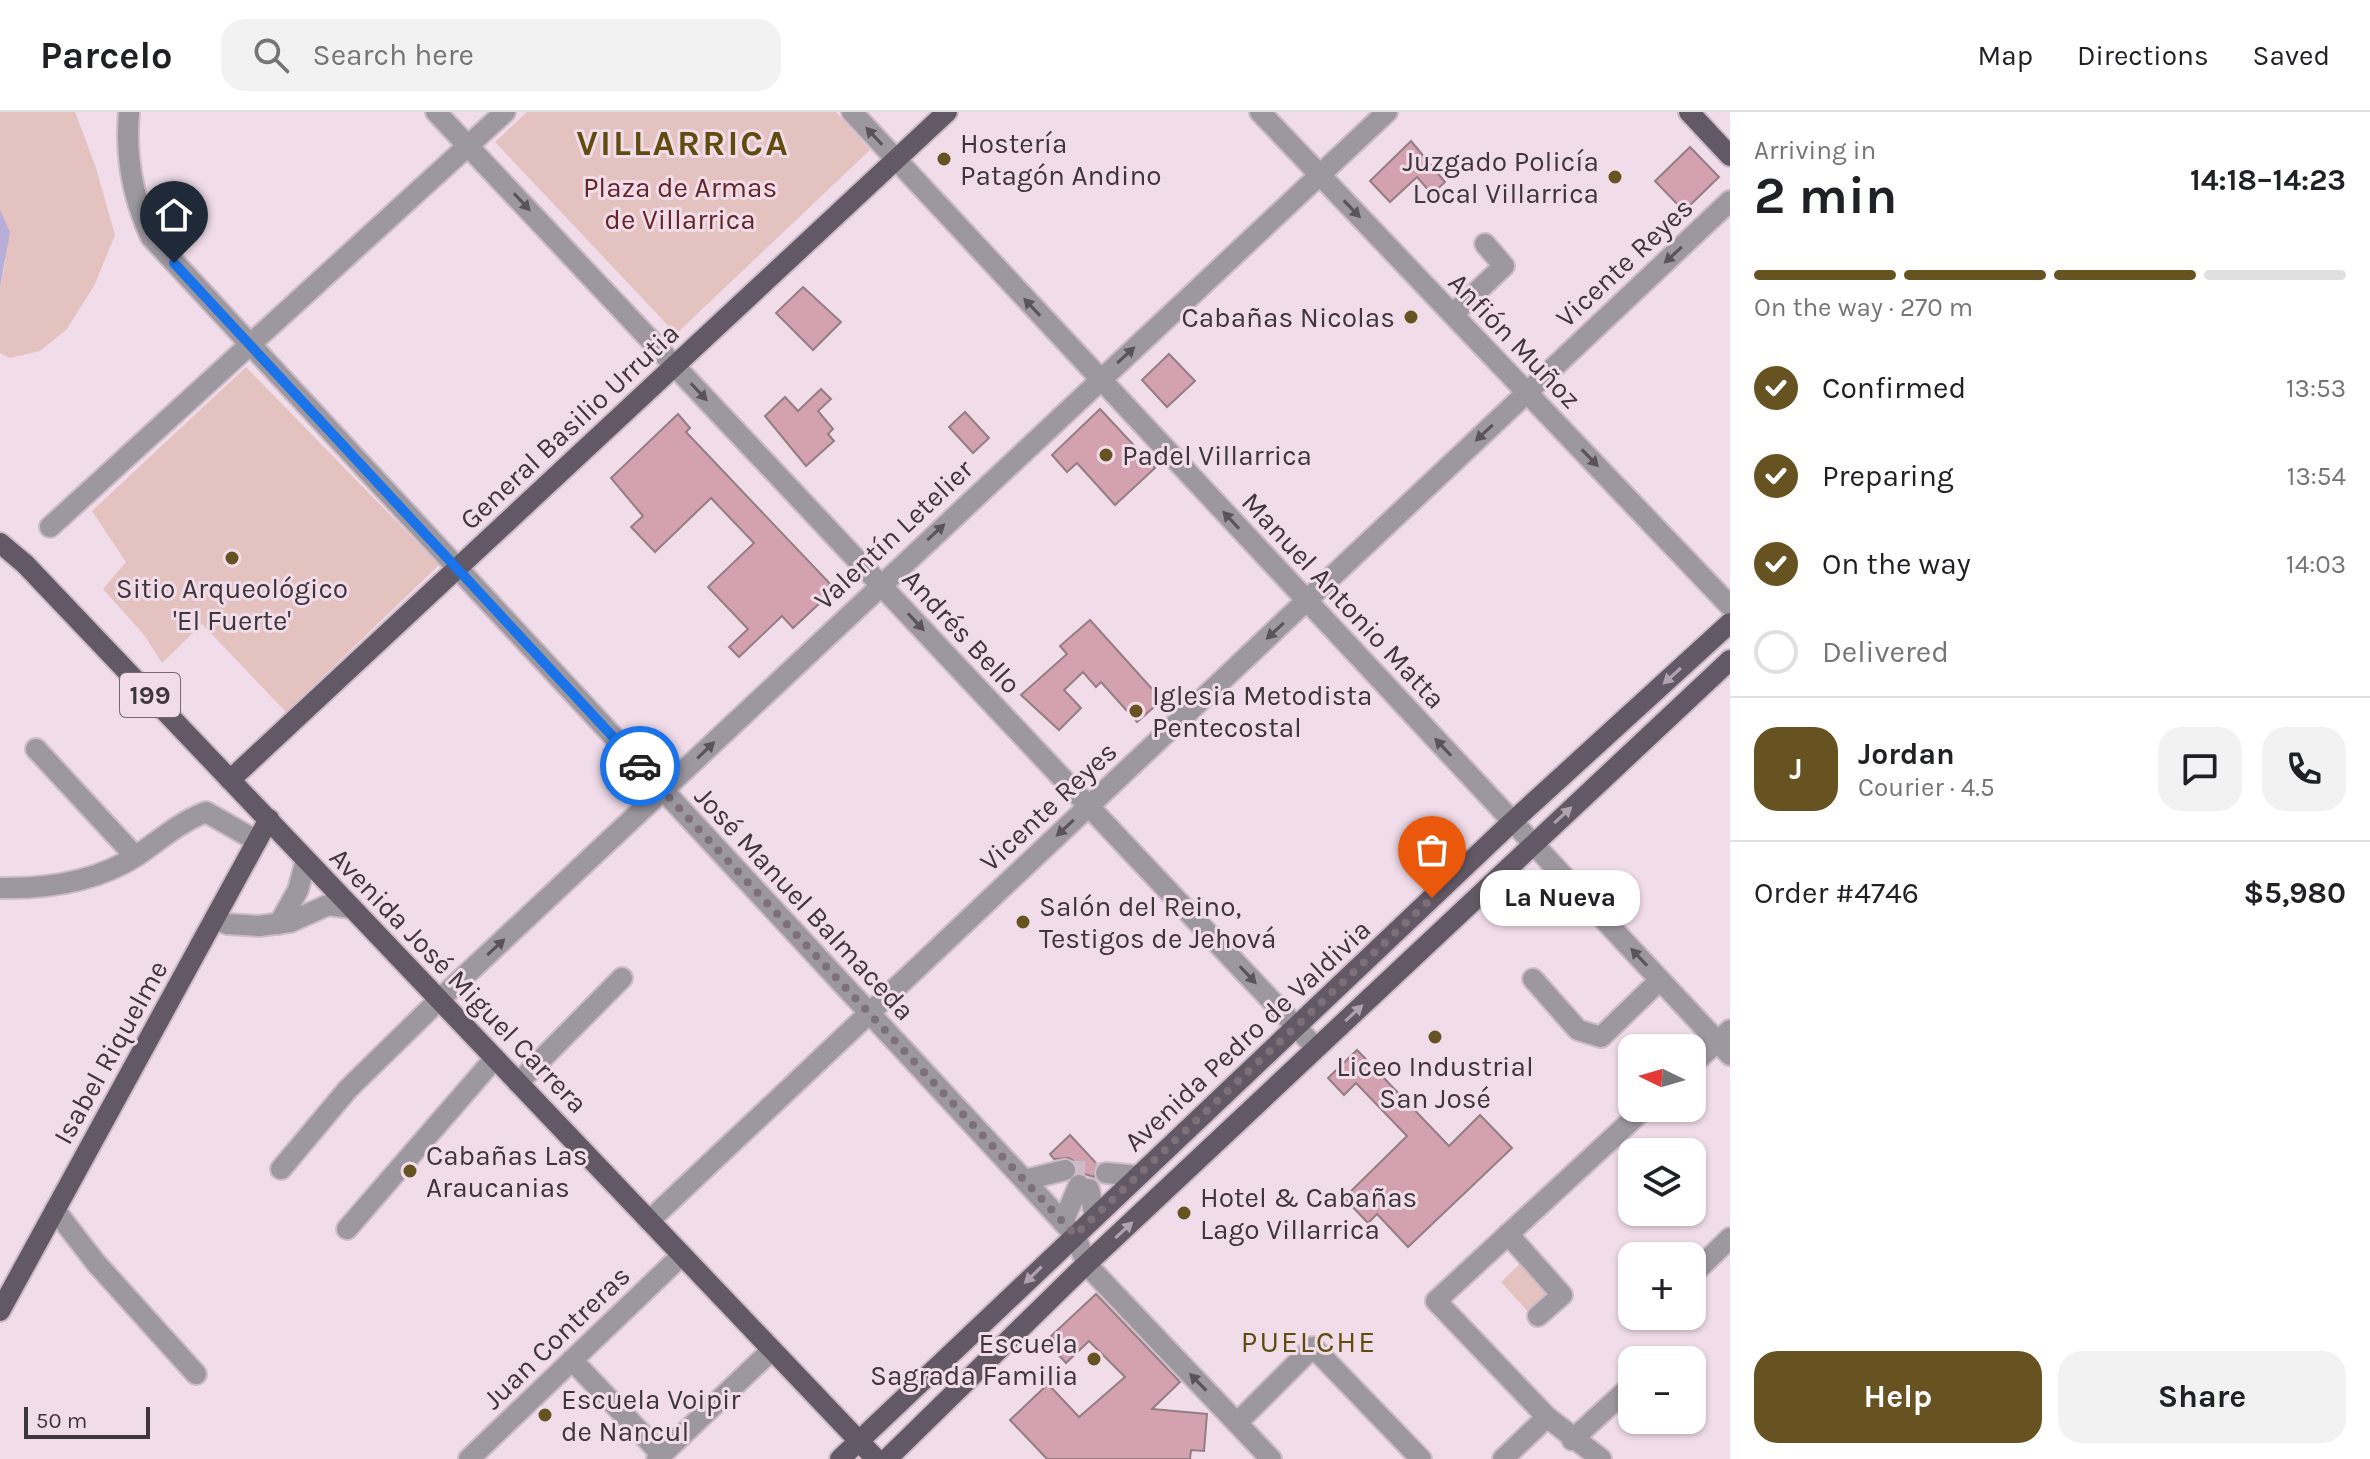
<!DOCTYPE html>
<meta charset="utf-8">
<style>
body{margin:0;font-family:Karla,sans-serif;background:#f2f2f2;color:#202124;height:100vh;display:flex;flex-direction:column;font-size:30px;white-space:nowrap}
*{box-sizing:border-box;margin:0}
p{font-size:26px;color:#757577}
.icon{flex:none;width:44px;height:44px;fill:none;stroke:currentColor;stroke-width:2;stroke-linecap:round;stroke-linejoin:round}
.map{position:relative;flex:1;overflow:hidden}
.side{display:flex;flex-direction:column;background:#fff;width:640px}
.side>*{flex:none}
.needle{width:52px;rotate:275deg}
.tools{position:absolute;left:1618px;top:922px;display:grid;gap:16px}
.tools a{display:grid;place-items:center;width:88px;height:88px;border-radius:16px;background:#fff;box-shadow:0 2px 6px #0004;font-size:40px}
.scale{position:absolute;left:24px;bottom:20px;width:126px;box-sizing:border-box;padding-left:8px;border:4px solid #3e363b;border-top:0;font-size:22px;line-height:28px;white-space:nowrap;color:#3e363b;-webkit-text-stroke:6px #f1ddea;paint-order:stroke}
.pin{position:absolute;display:grid;place-items:center;width:68px;height:68px;color:#fff;margin:-82px -34px;border-radius:50% 50% 50% 0;rotate:-45deg;box-shadow:0 0 8px #0007}
.pin .icon{rotate:45deg}
.courier{position:absolute;display:grid;place-items:center;width:80px;height:80px;margin:-40px;border:6px solid #1a73e8;border-radius:50%;background:#fff;color:#222;box-shadow:0 2px 10px #0007}
.bubble{position:absolute;height:56px;border-radius:24px;background:#fff;box-shadow:0 2px 6px #0004;font-size:26px;font-weight:700;line-height:56px;text-align:center}
.head em{font-style:normal;font-weight:700}
.head div{display:flex;flex-direction:column-reverse}
.head{display:flex;align-items:center;justify-content:space-between;height:136px;padding:0 24px}
h1{font-size:52px;font-weight:700;line-height:60px}
.bar{display:grid;grid-template-columns:repeat(4,1fr);gap:12px 8px;align-content:center;height:96px;padding:0 24px}
.bar i{height:10px;border-radius:6px;background:#e0e0e0}
.bar .current{background:#675322}
.bar p{grid-column:span 4}
.line{display:flex;align-items:center;gap:20px;padding:0 24px;border-top:2px solid #e0e0e0}
.line div{flex:1}
.round{display:grid;place-items:center;flex:none;width:84px;height:84px;border-radius:24px;background:#f2f2f2}
ol{padding:0 24px;list-style:none}
li{display:flex;align-items:center;gap:24px;height:88px}
li p{margin-inline-start:auto}
li .icon{padding:8px;border-radius:50%;background:#675322;color:#fff;stroke-width:4}
li:last-child{color:#757577}
li i{width:44px;height:44px;border:4px solid #e0e0e0;border-radius:50%}
.action{display:flex;gap:16px;margin-top:auto;padding:16px 24px}
.action a{flex:1;height:92px;border-radius:24px;background:#675322;color:#fff;font-size:32px;font-weight:700;line-height:92px;text-align:center}
.action a+a{background:#f2f2f2;color:#202124}
header{display:flex;align-items:center;gap:48px;box-sizing:border-box;height:112px;padding:0 40px;background:#fff;border-bottom:2px solid #e0e0e0}
header strong{font-size:38px}
nav{display:flex;gap:44px;margin-inline-start:auto;font-size:28px}
.search{width:560px;height:72px;background:#f2f2f2;display:flex;align-items:center;gap:20px;box-sizing:border-box;padding:0 28px;border-radius:24px;color:#757577;font-size:30px}
main{display:flex;flex:1;min-height:0}
.map>svg:first-child{display:block}
</style>
<header>
<strong>Parcelo</strong>
<div class="search"><svg class="icon" aria-label="search" viewBox="0 0 24 24"><circle cx="10" cy="10" r="6"/><path d="M15 15l6 6"/></svg>Search here</div>
<nav><a>Map</a><a>Directions</a><a>Saved</a></nav>
</header>
<main>
<div class="map">
<svg width="1730" height="1347" viewBox="0 0 1730 1347">
<rect width="100%" height="100%" fill="#f1ddea"/>
<g fill="#e3c2c0">
<polygon points="0,0 75,0 96,56 115,123 95,172 67,217 40,239 10,246 0,241 0,175 6,146 0,159"/>
<polygon points="527,0 836,0 870,38 676,222 495,30"/>
<polygon points="246,255 439,453 286,600 202,512 162,551 145,524 103,477 126,450 92,399"/>
<polygon points="1524,1148 1555,1181 1531,1203 1501,1170"/>
</g>
<polygon fill="#b8aed9" points="0,98 10,120 0,175"/>
<g fill="#d3a1af" stroke="#947d83" stroke-width="2">
<polygon points="1411,29 1445,70 1432,82 1417,65 1390,90 1370,69"/>
<polygon points="1690,35 1719,65 1684,99 1655,69"/>
<polygon points="803,175 841,210 813,238 776,201"/>
<polygon points="1169,242 1195,269 1167,295 1142,268"/>
<polygon points="821,277 831,287 818,299 833,317 828,322 834,329 806,354 765,304 785,285 798,299"/>
<polygon points="1100,297 1155,356 1115,393 1077,351 1067,360 1052,343"/>
<polygon points="965,300 989,326 973,341 949,315"/>
<polygon points="678,302 690,316 686,320 835,477 793,516 782,504 739,545 729,535 748,517 708,475 754,431 711,386 655,440 631,415 643,404 611,366"/>
<polygon points="1090,508 1162,588 1137,610 1101,570 1096,575 1083,560 1064,578 1081,596 1059,618 1021,583 1067,542 1060,534"/>
<polygon points="1357,938 1449,1034 1480,1003 1512,1036 1408,1135 1377,1102 1368,1111 1344,1086 1407,1024 1356,971 1344,983 1328,966"/>
<polygon points="1070,1023 1097,1052 1094,1065 1078,1060 1075,1050 1069,1046 1054,1047 1050,1042"/>
<polygon points="1096,1182 1180,1270 1152,1297 1207,1302 1204,1339 1191,1338 1190,1347 1047,1347 1010,1308 1048,1272 1079,1305 1125,1265 1089,1229 1066,1251 1057,1241 1062,1237 1051,1224"/>
</g>
<g fill="none" stroke-linecap="round" stroke-linejoin="round">
<polyline stroke="#cdbcc7" stroke-width="20" stroke-dasharray="20 10" stroke-linecap="butt" points="1065,1058 1106,1061"/>
<g stroke="#cdbcc7" stroke-width="24">
<g id="minor">
<path d="M 129,0 C 125,44 132,84 151,125 L 1075,1123 L 1087,1153 L 1271,1347"/>
<polyline points="436,0 1316,936"/>
<polyline points="852,0 1730,943"/>
<polyline points="1260,0 1730,494"/>
<polyline points="1453,202 1504,154 1485,132"/>
<polyline points="50,415 505,0"/>
<polyline points="36,637 135,744"/>
<path d="M 0,776 C 47,777 98,769 138,743 C 161,727 180,710 206,700 L 257,729"/>
<polyline points="215,806 227,812 259,814 290,810 328,793 352,796"/>
<polyline points="279,812 298,778 306,748"/>
<polyline points="1533,867 1578,918 1601,925 1660,868"/>
<polyline points="1692,953 1730,918"/>
<polyline points="518,971 622,866"/>
<polyline points="281,1057 348,977 439,888 1387,0"/>
<polyline points="1106,1061 1138,1064"/>
<polyline points="1025,1068 1065,1058"/>
<polyline points="1089,1077 1095,1105"/>
<polyline points="55,1098 96,1151 196,1262"/>
<polyline points="649,1109 1730,89"/>
<polyline points="1063,1110 1079,1073"/>
<polyline points="347,1117 495,946"/>
<polyline points="1508,1122 1562,1183 1538,1204"/>
<polyline points="1692,1163 1730,1126"/>
<polyline points="572,1248 662,1343"/>
<polyline points="1237,1311 1313,1235 1421,1347"/>
<polyline points="1572,1328 1632,1273"/>
<polyline points="469,1347 682,1143"/>
<polyline points="657,1347 772,1238"/>
<polyline points="1503,1347 1547,1305"/>
<polyline points="1601,1347 1547,1305 1436,1189 1645,996"/>
</g>
</g>
<g stroke="#cdbcc7" stroke-width="24">
<g id="major">
<polyline points="1689,0 1730,44"/>
<polyline points="0,431 25,452 876,1347"/>
<polyline points="230,668 947,0"/>
<polyline points="0,1199 269,707"/>
<polyline points="840,1347 1512,710 1730,511"/>
<polyline points="887,1347 1077,1161 1730,548"/>
</g>
</g>
<use href="#minor" stroke="#9d979f" stroke-width="20"/>
<use href="#major" stroke="#635966" stroke-width="20"/>
</g>
<defs><path id="oneway-solid" d="M-6-.8H1V-3.2L6.5 0L1 3.2V.8H-6Z" transform="scale(2)"/></defs>
<g fill="#5a5359">
<use href="#oneway-solid" transform="translate(874 24) rotate(-133)"/>
<use href="#oneway-solid" transform="translate(522 90) rotate(47)"/>
<use href="#oneway-solid" transform="translate(1352 97) rotate(46)"/>
<use href="#oneway-solid" transform="translate(1673 143) rotate(137)"/>
<use href="#oneway-solid" transform="translate(1032 195) rotate(-133)"/>
<use href="#oneway-solid" transform="translate(1126 243) rotate(-43)"/>
<use href="#oneway-solid" transform="translate(699 280) rotate(47)"/>
<use href="#oneway-solid" transform="translate(1484 321) rotate(137)"/>
<use href="#oneway-solid" transform="translate(1590 346) rotate(46)"/>
<use href="#oneway-solid" transform="translate(1231 408) rotate(-133)"/>
<use href="#oneway-solid" transform="translate(936 420) rotate(-43)"/>
<use href="#oneway-solid" transform="translate(916 510) rotate(47)"/>
<use href="#oneway-solid" transform="translate(1275 519) rotate(137)"/>
<use href="#oneway-solid" transform="translate(1443 635) rotate(-133)"/>
<use href="#oneway-solid" transform="translate(706 638) rotate(-44)"/>
<use href="#oneway-solid" transform="translate(1065 716) rotate(137)"/>
<use href="#oneway-solid" transform="translate(496 835) rotate(-43)"/>
<use href="#oneway-solid" transform="translate(1639 845) rotate(-133)"/>
<use href="#oneway-solid" transform="translate(1248 863) rotate(47)"/>
<use href="#oneway-solid" transform="translate(1198 1270) rotate(-134)"/>
</g>
<g fill="#b1a2af">
<use href="#oneway-solid" transform="translate(1672 564) rotate(138)"/>
<use href="#oneway-solid" transform="translate(1563 703) rotate(-43)"/>
<use href="#oneway-solid" transform="translate(1354 901) rotate(-43)"/>
<use href="#oneway-solid" transform="translate(1124 1118) rotate(-43)"/>
<use href="#oneway-solid" transform="translate(1033 1163) rotate(136)"/>
</g>
<g fill="none" stroke-linecap="round" stroke-linejoin="round">
<polyline stroke="#7d7078" stroke-width="8" stroke-dasharray="0 14.4" points="640,654 1075,1123 1432,786"/>
<polyline stroke="#1a73e8" stroke-width="10" points="174,151 640,654"/>
</g>
<g fill="#675322" stroke="#f1ddea" stroke-width="3">
<circle cx="944" cy="47" r="8"/>
<circle cx="1615" cy="65" r="8"/>
<circle cx="1411" cy="205" r="8"/>
<circle cx="1106" cy="343" r="8"/>
<circle cx="232" cy="446" r="8"/>
<circle cx="1136" cy="599" r="8"/>
<circle cx="1023" cy="810" r="8"/>
<circle cx="1435" cy="925" r="8"/>
<circle cx="410" cy="1059" r="8"/>
<circle cx="1184" cy="1101" r="8"/>
<circle cx="1094" cy="1247" r="8"/>
<circle cx="545" cy="1303" r="8"/>
</g>
<g text-anchor="middle" stroke-width="6" stroke-linejoin="round" paint-order="stroke">
<rect fill="#f1ddea" stroke="#746870" stroke-width="2" x="120" y="561" width="60" height="44" rx="6"/>
<g font-size="26" font-weight="bold" fill="#3e363b">
<text x="150" y="592">199</text>
</g>
<g font-size="28" fill="#3e363b" stroke="#f1ddea" text-anchor="start">
<text x="960" y="41">Hostería<tspan x="960" dy="32">Patagón Andino</tspan></text>
<text x="1599" y="59" text-anchor="end">Juzgado Policía<tspan x="1599" dy="32">Local Villarrica</tspan></text>
<text x="1395" y="215" text-anchor="end">Cabañas Nicolas</text>
<text x="1122" y="353">Padel Villarrica</text>
<text x="232" y="486" text-anchor="middle">Sitio Arqueológico<tspan x="232" dy="32">'El Fuerte'</tspan></text>
<text x="1152" y="593">Iglesia Metodista<tspan x="1152" dy="32">Pentecostal</tspan></text>
<text x="1039" y="804">Salón del Reino,<tspan x="1039" dy="32">Testigos de Jehová</tspan></text>
<text x="1435" y="964" text-anchor="middle">Liceo Industrial<tspan x="1435" dy="32">San José</tspan></text>
<text x="426" y="1053">Cabañas Las<tspan x="426" dy="32">Araucanias</tspan></text>
<text x="1200" y="1095">Hotel &amp; Cabañas<tspan x="1200" dy="32">Lago Villarrica</tspan></text>
<text x="1078" y="1241" text-anchor="end">Escuela<tspan x="1078" dy="32">Sagrada Familia</tspan></text>
<text x="561" y="1297">Escuela Voipir<tspan x="561" dy="32">de Nancul</tspan></text>
</g>
<g font-size="28" fill="#652627" stroke="#f1ddea">
<text x="680" y="85">Plaza de Armas<tspan x="680" dy="32">de Villarrica</tspan></text>
</g>
<g font-size="28" fill="#3e363b" stroke="#f1ddea">
<text transform="translate(1624 150) rotate(-43)" y="10">Vicente Reyes</text>
<text transform="translate(1515 228) rotate(46)" y="10">Anfión Muñoz</text>
<text transform="translate(569 314) rotate(-43)" y="10">General Basilio Urrutia</text>
<text transform="translate(893 422) rotate(-43)" y="10">Valentín Letelier</text>
<text transform="translate(1344 488) rotate(47)" y="10">Manuel Antonio Matta</text>
<text transform="translate(962 519) rotate(47)" y="10">Andrés Bello</text>
<text transform="translate(1048 694) rotate(-43)" y="10">Vicente Reyes</text>
<text transform="translate(805 791) rotate(47)" y="10">José Manuel Balmaceda</text>
<text transform="translate(459 868) rotate(46)" y="10">Avenida José Miguel Carrera</text>
<text transform="translate(1247 923) rotate(-43)" y="10">Avenida Pedro de Valdivia</text>
<text transform="translate(110 940) rotate(-61)" y="10">Isabel Riquelme</text>
<text transform="translate(556 1225) rotate(-44)" y="10">Juan Contreras</text>
</g>
<g font-size="30" letter-spacing="2" fill="#614b0e" stroke="#f1ddea">
<text x="1309" y="1240">PUELCHE</text>
</g>
<g font-size="36" font-weight="bold" letter-spacing="2" fill="#614b0e" stroke="#f1ddea">
<text x="683" y="43">VILLARRICA</text>
</g>
</g>
</svg>
<div class="tools">
<a><svg class="needle" viewBox="-14 -14 28 28"><path d="M0-13l5 13h-10z" fill="#e53935"/><path d="M0 13l5-13h-10z" fill="#757577"/></svg></a>
<a><svg class="icon" aria-label="layers" viewBox="0 0 24 24"><path d="M12 4l9 5-9 5-9-5zM3 14l9 5 9-5"/></svg></a>
<a>+</a>
<a>−</a>
</div>
<div class="scale">50 m</div>
<div class="pin" style="left:1432px;top:786px;background:#ea580c"><svg class="icon" aria-label="bag" viewBox="0 0 24 24"><path d="M5 8h14l-1 12H6zM9 8a3 3 0 0 1 6 0"/></svg></div>
<div class="pin" style="left:174px;top:151px;background:#1f2937"><svg class="icon" aria-label="home" viewBox="0 0 24 24"><path d="M3 11l9-7 9 7M6 9v11h12V9"/></svg></div>
<div class="courier" style="left:640px;top:654px"><svg class="icon" aria-label="car" viewBox="0 0 24 24"><path d="M5 17H2v-5l4-1 3-4h7l3 4 3 1v5h-3M9 17h6M6 11h13"/><circle cx="7" cy="17" r="2"/><circle cx="17" cy="17" r="2"/></svg></div>
<div class="bubble" style="left:1480px;top:758px;width:160px">La Nueva</div>
</div>
<section class="side">
<div class="head"><div><h1>2 min</h1><p>Arriving in</p></div><em>14:18–14:23</em></div>
<div class="bar"><i class="current"></i><i class="current"></i><i class="current"></i><i></i><p>On the way · 270 m</p></div>
<ol>
<li><svg class="icon" aria-label="check" viewBox="0 0 24 24"><path d="M5 12l5 5 9-10"/></svg>Confirmed<p>13:53</p></li>
<li><svg class="icon" aria-label="check" viewBox="0 0 24 24"><path d="M5 12l5 5 9-10"/></svg>Preparing<p>13:54</p></li>
<li><svg class="icon" aria-label="check" viewBox="0 0 24 24"><path d="M5 12l5 5 9-10"/></svg>On the way<p>14:03</p></li>
<li><i></i>Delivered</li>
</ol>
<div class="line" style="height:144px"><b class="round" style="background:#675322;color:#fff">J</b><div><b>Jordan</b><p>Courier · 4.5</p></div><a class="round"><svg class="icon" aria-label="chat" viewBox="0 0 24 24"><path d="M4 5h16v11H9l-5 4z"/></svg></a><a class="round"><svg class="icon" aria-label="phone" viewBox="0 0 24 24"><path d="M5 4h4l2 5-3 2q2 4 5 5l2-3 5 2v4C11 20 4 13 5 4z"/></svg></a></div>
<div class="line" style="height:104px"><div>Order #4746</div><b>$5,980</b></div>
<div class="action"><a>Help</a><a>Share</a></div>
</section>
</main>
